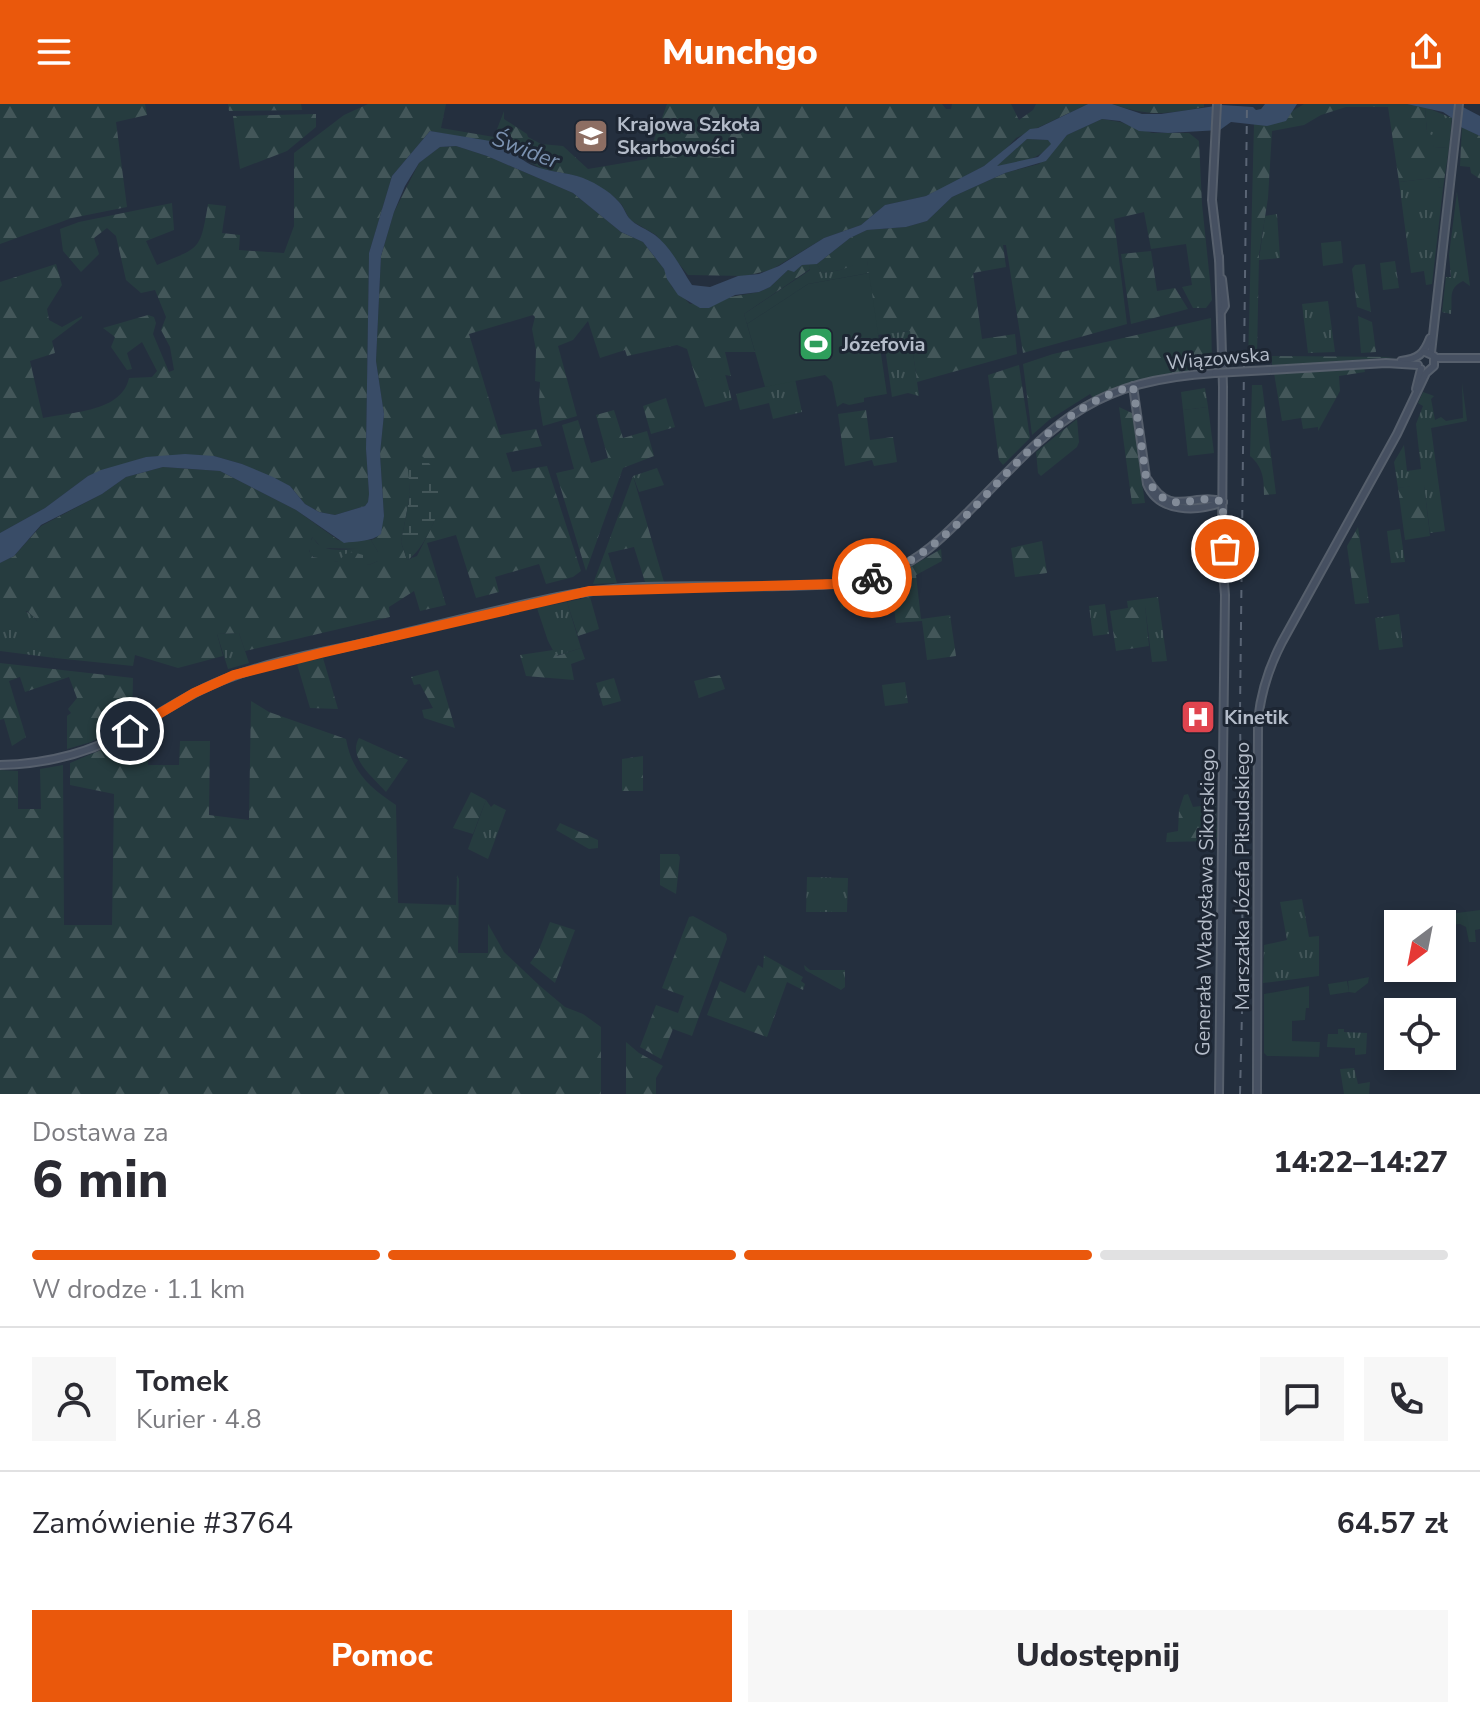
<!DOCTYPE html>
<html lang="pl">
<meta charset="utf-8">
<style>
body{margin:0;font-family:"Nunito Sans",sans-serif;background:#f7f7f7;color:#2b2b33;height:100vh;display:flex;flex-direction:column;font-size:30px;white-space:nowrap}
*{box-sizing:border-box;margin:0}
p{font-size:26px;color:#7c7c81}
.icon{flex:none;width:44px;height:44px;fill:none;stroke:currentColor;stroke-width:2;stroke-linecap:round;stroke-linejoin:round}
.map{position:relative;height:990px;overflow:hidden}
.sheet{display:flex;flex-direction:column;background:#fff;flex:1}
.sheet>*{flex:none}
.needle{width:52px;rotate:212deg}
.fabs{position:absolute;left:1384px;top:806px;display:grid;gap:16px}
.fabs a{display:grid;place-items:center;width:72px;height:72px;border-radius:0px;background:#fff;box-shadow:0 4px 12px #0003;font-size:40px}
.pin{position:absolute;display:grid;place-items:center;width:68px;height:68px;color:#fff;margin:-34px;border:4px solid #fff;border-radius:50%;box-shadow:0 2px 8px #0007}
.courier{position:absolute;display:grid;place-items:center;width:80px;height:80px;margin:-40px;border:6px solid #ea580c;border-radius:50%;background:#fff;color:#222;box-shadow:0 2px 10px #0007}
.summary em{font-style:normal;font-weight:800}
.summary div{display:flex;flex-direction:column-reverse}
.summary{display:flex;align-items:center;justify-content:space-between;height:136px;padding:0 32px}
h1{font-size:52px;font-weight:800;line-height:60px}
.bar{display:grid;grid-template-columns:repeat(4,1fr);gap:12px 8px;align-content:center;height:96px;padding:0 32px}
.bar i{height:10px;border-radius:6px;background:#e1e1e2}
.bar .active{background:#ea580c}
.bar p{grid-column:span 4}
.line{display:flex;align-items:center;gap:20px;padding:0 32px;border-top:2px solid #e1e1e2}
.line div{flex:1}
.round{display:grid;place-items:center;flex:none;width:84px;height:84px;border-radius:0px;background:#f7f7f7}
.cta{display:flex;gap:16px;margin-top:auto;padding:16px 32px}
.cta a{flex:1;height:92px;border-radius:0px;background:#ea580c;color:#fff;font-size:32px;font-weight:800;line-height:92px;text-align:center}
.cta a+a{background:#f7f7f7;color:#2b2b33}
header{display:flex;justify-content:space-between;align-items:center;height:104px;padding:0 32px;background:#ea580c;color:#fff;font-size:36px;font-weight:800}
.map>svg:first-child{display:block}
</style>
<header><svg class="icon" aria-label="menu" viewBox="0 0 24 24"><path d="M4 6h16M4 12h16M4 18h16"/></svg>Munchgo<svg class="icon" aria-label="share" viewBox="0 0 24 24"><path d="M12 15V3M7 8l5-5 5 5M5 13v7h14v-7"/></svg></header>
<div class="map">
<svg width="1480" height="990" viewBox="0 0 1480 990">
<defs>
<pattern id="grass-tufts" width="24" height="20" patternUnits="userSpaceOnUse" patternTransform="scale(2)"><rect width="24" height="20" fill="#263c3f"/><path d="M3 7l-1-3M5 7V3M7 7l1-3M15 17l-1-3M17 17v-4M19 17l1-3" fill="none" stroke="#435659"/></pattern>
<pattern id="forest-firs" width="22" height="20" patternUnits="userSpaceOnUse" patternTransform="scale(2)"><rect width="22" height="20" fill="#263c3f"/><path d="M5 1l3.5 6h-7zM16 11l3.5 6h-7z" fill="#435659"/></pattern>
<pattern id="wetland-marsh" width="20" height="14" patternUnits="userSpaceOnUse" patternTransform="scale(2)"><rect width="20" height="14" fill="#263c3f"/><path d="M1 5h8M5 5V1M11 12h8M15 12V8" fill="none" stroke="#435659"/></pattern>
</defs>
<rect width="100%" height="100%" fill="#242f3e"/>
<g fill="url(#grass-tufts)">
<polygon points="1425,3 1452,14 1449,44 1434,43 1427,29"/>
<polygon points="1433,74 1439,76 1438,83 1443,84 1432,180 1426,181 1424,167 1411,169 1399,78"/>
<path d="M 1457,88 L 1470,182 L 1463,177 C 1447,185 1453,194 1451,210 L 1442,208 L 1446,173 L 1451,173 L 1449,151 Z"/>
<polygon points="1277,110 1280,154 1259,156 1265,112"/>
<polygon points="867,156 869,169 808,180 747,220 744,210 810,166 809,160 817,160 822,169 840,166"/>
<polygon points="1395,157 1399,184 1383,186 1380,159"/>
<polygon points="1328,197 1335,248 1308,249 1302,200"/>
<polygon points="910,227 919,292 908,289 892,293 883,230"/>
<polygon points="725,270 732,296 705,303 697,278"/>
<polygon points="795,275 802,308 773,315 769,299 740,306 736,290"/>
<polygon points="1462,279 1467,317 1431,324 1445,427 1430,429 1424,381 1398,384 1394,358 1404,341 1407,367 1421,365 1416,320 1423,302 1418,299 1423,288 1434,292 1431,295 1435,316 1441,313 1446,317 1463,314"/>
<polygon points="1205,284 1208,303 1183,306 1181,288"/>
<polygon points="657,364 664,381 639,388 633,372"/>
<polygon points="1400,425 1405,458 1391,459 1387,427"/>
<path d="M 313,433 C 320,450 343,445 359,445 L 358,435 L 371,436 L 378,448 L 378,457 L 369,461 C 355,454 293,467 313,433 Z"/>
<polygon points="1158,493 1167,557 1152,558 1145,502 1128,504 1127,497"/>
<polygon points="567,498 581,544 556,552 548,537 537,504"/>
<polygon points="1105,500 1109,530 1093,532 1089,502"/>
<path d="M 19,505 C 40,509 47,536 55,554 L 0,547 L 0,507 Z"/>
<polygon points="1399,510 1403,543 1379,546 1375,514"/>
<polygon points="239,529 249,559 228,565 217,530"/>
<polygon points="486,696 491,703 494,700 506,706 488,755 468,745"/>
<polygon points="807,773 848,774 847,808 806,808"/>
<polygon points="1302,795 1309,833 1319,832 1319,872 1263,879 1264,841 1287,836 1280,798"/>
<polygon points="804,861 810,866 845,866 845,883 841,886 805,866"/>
<polygon points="1338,925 1344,925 1344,928 1367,929 1366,950 1355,951 1355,944 1327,943 1328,930 1338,930"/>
<polygon points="1354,964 1358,980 1370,978 1369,990 1344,990 1340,965"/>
</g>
<g fill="url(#forest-firs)" fill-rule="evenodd">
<polygon points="0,0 145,0 147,11 116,18 127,103 72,114 0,140"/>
<polygon points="228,0 301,0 302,6 232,7 229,7"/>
<path d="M 368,0 L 446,0 L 441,24 L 494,33 L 504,7 L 504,15 L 527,30 L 528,33 L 541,40 L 563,42 L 588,65 L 647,55 L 667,0 L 942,0 L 946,5 L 951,5 L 952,0 L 1011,0 L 1019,16 L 1033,6 L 1036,0 L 1088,0 L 1016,34 L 1002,49 L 984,62 L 943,84 L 926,92 L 885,101 L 861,121 L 824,134 L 771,166 L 745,172 L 688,171 L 656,131 L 630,116 L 622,101 L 612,91 L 592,79 L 577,72 L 542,65 L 516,50 L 467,34 L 430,27 L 392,72 L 369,149 L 366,345 L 369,390 L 368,398 L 365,402 L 335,411 L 319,408 L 305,400 L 290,382 L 242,360 L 214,352 L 146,353 L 88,372 L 45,404 L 0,429 L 0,178 L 56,160 L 62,181 L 47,205 L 49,216 L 62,223 L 82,212 L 82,214 L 52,237 L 55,249 L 30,257 L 43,314 C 71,308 122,308 129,274 L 152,273 L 157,267 L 142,238 L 127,249 L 132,265 L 127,266 L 111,243 L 115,233 L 103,224 L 148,211 L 154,213 L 156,219 L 153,230 L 169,268 L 174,266 L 170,243 L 161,226 L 166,213 L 155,186 L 141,189 L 126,176 L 116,132 L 107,124 L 94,134 L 99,150 L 81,168 L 63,147 L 60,125 L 79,118 L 172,99 L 174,126 L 146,137 L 157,161 C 200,143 200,148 208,100 L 226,102 L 222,129 L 240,131 L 239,146 L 284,149 L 294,122 L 294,49 L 344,11 Z"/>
<path d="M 1112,0 L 1204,0 L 1204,3 C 1165,10 1151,13 1112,0 Z"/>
<polygon points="1304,0 1407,0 1425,3 1427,29 1432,31 1434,43 1449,44 1443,84 1437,83 1439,76 1433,74 1399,78 1388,3 1346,3 1321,11 1304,21 1272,27 1268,94 1259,151 1257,253 1248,260 1254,19 1271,20"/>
<polygon points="316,10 316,23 287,47 240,65 233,12"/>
<polygon points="1102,15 1120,18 1152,29 1189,29 1199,37 1202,100 1212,196 1206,204 1193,204 1182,183 1192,181 1186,140 1151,145 1144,108 1114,115 1127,220 1023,249 1006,141 1003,141 1006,163 973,169 982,235 1015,230 1017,250 917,278 910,227 877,231 867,157 840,166 822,169 817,160 850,134 867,126 906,123 927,117 952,93 1005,69 1039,60 1067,31"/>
<polygon points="1462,22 1480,32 1480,75 1471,69 1470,63 1460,62"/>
<path d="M 1027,35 L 1048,36 L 1052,40 C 1039,56 1017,60 996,62 Z"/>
<path d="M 456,42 L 487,52 L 573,89 L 621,128 L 643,138 L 664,165 L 672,183 L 690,200 L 759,188 L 770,183 L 788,166 L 794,167 L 802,161 L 809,160 L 810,165 L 744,210 L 755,248 L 725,248 L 731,272 L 725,271 L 697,278 L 687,245 L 677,241 L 627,252 L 625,246 L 600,254 L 588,217 L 573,236 L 558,242 L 577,312 L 543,322 L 539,298 L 540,278 L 535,277 L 536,246 L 532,225 L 535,213 L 533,211 L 469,230 L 500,331 L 536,325 L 542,342 L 506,349 L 512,368 L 547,362 L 581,467 L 573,473 L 546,480 L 539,460 L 495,473 L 499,488 L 476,494 L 456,431 L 427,439 L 446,501 L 420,507 L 414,487 L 389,503 L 390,513 L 245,547 L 239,529 L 217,530 L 223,552 L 178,564 L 135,551 L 133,562 L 55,554 L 36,515 L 27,507 L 0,507 L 0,459 L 14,452 L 41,422 L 102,390 L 126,373 L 163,363 L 220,367 L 296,406 L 338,436 L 351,438 L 358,435 L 360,445 L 322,444 L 312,433 L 309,447 L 313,453 L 338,458 L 345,450 L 353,448 L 363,451 L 363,458 L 369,461 L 378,457 L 378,448 L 371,436 L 376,434 L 384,412 L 380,350 L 384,310 L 376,257 L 381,152 L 394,108 L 419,59 L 440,43 ZM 409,371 L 434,418 L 417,452 L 407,456 L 401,438 L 410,391 Z"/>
<polygon points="1341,137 1343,159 1323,162 1321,139"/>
<polygon points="1151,147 1157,187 1175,184 1188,205 1131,220 1121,150"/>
<polygon points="1365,160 1371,208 1357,203 1352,165 1355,161"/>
<polygon points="1358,212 1372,218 1376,248 1361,249"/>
<path d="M 1211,214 L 1212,258 L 1208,258 L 1208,266 C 1167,270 1129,274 1093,294 L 1090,290 L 1049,316 L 1032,331 L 1023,260 L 1053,250 Z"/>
<polygon points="1272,252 1396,253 1272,262"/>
<polygon points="1019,261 1030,334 1003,361 999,356 988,271"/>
<polygon points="1364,264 1365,268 1339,272 1340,287 1318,327 1318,323 1303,325 1301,314 1282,317 1274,269"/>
<path d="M 1252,281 L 1262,281 L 1276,390 L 1264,391 C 1264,375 1263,363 1250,352 Z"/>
<polygon points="666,294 675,323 651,330 643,302"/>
<polygon points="1119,303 1132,309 1145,399 1132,400"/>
<polygon points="1208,303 1214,349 1188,352 1183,306"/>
<polygon points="614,306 623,334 647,327 654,352 623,364 586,467 556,369 574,365 562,321 578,316 591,359 608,354 596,311"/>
<polygon points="866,306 870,336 893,333 897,358 874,362 872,356 845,362 838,310"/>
<polygon points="1077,315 1079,338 1077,343 1041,372 1038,369 1036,348"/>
<polygon points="633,372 664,478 645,478 634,443 608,449 617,479 593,480"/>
<polygon points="1424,380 1430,432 1405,436 1398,384"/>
<polygon points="1358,423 1369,499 1355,500 1347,442"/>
<polygon points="1042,437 1047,469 1015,473 1011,444"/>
<polygon points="941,445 942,457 916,471 921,515 950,511 956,552 927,556 922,517 896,519 890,475"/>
<polygon points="862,482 865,502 841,505 838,486"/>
<polygon points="590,493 599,525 578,532 567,498"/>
<polygon points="1145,501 1149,542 1116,547 1110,507"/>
<polygon points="581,544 585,555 571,560 574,576 526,572 520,551 553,546 557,552"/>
<polygon points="323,554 338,605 310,604 297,560"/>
<polygon points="0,559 133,574 132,617 91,638 67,645 67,612 71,609 68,605 77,594 69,573 25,588 20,573 9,577 26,633 12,642 4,615 0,616"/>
<polygon points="438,566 455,624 424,614 422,606 433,604 420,580 414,581 411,573"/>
<polygon points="720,571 725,585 699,594 694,577"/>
<polygon points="614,574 621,597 603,602 596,579"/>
<polygon points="905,578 908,599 885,602 882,581"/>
<path d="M 251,597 L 269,608 L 346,635 C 352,668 370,684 396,701 L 398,799 L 456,801 L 457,771 L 459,775 L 458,849 L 488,849 L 488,820 L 504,848 L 540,882 L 565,903 L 583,910 L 601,923 L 601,990 L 0,990 L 0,666 L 18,667 L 18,705 L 41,705 L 40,665 L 63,661 L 64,821 L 112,821 L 114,690 L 70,681 L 70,659 L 115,640 L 148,622 L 148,661 L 179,661 L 180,637 L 210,637 L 209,711 L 249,716 Z"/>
<path d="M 359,634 L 408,656 L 386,688 C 374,674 347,654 359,634 Z"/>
<polygon points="643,652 643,687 622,687 622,655"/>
<polygon points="471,688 486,696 473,730 453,724"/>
<polygon points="1188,690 1193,703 1216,700 1217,733 1213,737 1166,738 1167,729 1178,727 1179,706 1184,691"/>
<polygon points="560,719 598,736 598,744 589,745 556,726"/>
<polygon points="660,750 678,750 680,753 676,790 660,781"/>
<polygon points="693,812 726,830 727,835 692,932 673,925 661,955 640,943 656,901 678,909 684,892 662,884 689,813"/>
<polygon points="550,818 575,826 555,879 530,859 538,848"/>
<polygon points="764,851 803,873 801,877 805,880 803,886 787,878 767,933 707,911 720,877 745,889 758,861 763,864"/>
<polygon points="626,938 639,949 663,962 656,974 656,990 626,990"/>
</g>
<path fill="url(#wetland-marsh)" d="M 407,351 L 422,352 C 432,361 443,375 442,390 C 441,408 422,449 407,456 L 401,438 L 410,391 Z"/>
<g fill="#263c3f">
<polygon points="869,169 887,290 864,294 864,298 849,301 843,299 837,303 832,278 825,271 765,283 747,220 808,180"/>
<polygon points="1480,806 1480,825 1475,826 1476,838 1469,838 1466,823 1460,820 1450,821 1449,810"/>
<polygon points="1369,873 1368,879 1355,889 1349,888 1330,891 1328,880 1347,877 1349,888 1348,877"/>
<polygon points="1309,882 1309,904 1306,904 1305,916 1292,917 1292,937 1320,938 1319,953 1267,952 1264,949 1264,890"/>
</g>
<g fill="#394c67" fill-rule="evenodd">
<path d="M 1088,0 L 1112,0 L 1142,10 L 1161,10 L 1222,1 L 1253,3 L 1256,6 L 1261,5 L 1265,0 L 1297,0 L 1286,17 L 1267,22 L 1231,18 L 1220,26 L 1168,29 L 1139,27 L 1120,17 L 1102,15 L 1067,31 L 1046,57 L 1005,69 L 952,93 L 927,117 L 906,123 L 867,126 L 850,134 L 817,160 L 802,161 L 794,168 L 788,166 L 770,183 L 759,188 L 735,191 L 709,204 L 700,204 L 678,191 L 667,175 L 664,165 L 643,138 L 621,128 L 573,89 L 487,52 L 456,42 L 440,43 L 419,59 L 405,82 L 394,108 L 381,152 L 376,257 L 384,310 L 380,350 L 384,412 L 381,430 C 372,438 355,437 344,439 L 296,406 L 220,367 L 163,363 L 126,373 L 102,390 L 41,421 L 14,452 L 0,459 L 0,429 L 45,404 L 88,372 L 101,366 L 146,353 L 185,350 L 214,352 L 242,360 L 273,373 L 290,382 L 305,400 L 319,408 L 335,411 L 365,402 L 368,398 L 369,390 L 366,345 L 369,149 L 392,72 L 430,27 L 514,41 C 519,67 557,66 577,72 C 591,76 610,87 619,98 C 624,103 625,109 629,114 C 636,122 647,125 655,131 C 671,143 682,166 692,181 L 710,183 L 738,172 L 759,170 L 779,162 L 824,134 L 861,121 L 885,101 L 926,92 L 984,62 L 1030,25 L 1038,24 ZM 1027,35 L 1048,36 L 1051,40 L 1038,53 L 997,62 Z"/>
<polygon points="1407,0 1457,0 1480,12 1480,32 1452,19 1452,14 1443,8"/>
</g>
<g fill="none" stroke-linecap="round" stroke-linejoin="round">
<g stroke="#565f6c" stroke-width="10">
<g id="secondary">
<polyline points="1217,0 1212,96 1219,156"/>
<polyline points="1219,153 1223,283 1222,456 1225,491 1219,990"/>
<polyline points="1222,207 1225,202 1222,175"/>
<polyline points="1431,249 1459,0"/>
<polyline points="1435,254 1480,254"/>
<path d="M 1401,257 C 1418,255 1424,250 1430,234"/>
<polyline points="1269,266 1386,259 1418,261"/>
<path d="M 1133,282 L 1147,380 C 1159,409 1197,408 1223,398"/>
<polyline points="1416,285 1421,265"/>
<path d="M 1148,376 C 1171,416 1194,387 1223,398"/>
<path d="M 0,661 C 48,660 91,649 132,625 C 165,607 196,585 231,573 C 276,556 325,548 372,537 C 434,522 496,506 558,493 C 631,477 708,484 782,482 C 818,481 853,482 887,469 C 923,455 948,428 975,401 C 1057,317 1091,277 1215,269"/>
<path d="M 1257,990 L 1258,616 C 1261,588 1269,563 1282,538 L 1397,330 L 1426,269 L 1434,262 L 1434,252 L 1425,248"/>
</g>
</g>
<use href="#secondary" stroke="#465061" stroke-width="6"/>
<polyline stroke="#5a6575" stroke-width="2" stroke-dasharray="8 8" stroke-linecap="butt" points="1240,990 1243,867 1240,608 1247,0"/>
<g stroke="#565f6c" stroke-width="10" stroke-linecap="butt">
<polyline id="secondary-bridge" points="1215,269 1269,266"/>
</g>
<use href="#secondary-bridge" stroke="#465061" stroke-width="6"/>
</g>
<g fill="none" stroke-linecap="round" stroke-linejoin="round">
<path stroke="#828b98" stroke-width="8" stroke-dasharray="0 14.4" d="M 872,474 C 979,439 1016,316 1133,282 L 1146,373 C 1172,419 1191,386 1223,398 L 1223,441 L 1225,445"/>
<polyline stroke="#ea580c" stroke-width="10" points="130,627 194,589 234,571 321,549 589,487 836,480 872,474"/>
</g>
<defs>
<g id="university-square" transform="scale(1.8)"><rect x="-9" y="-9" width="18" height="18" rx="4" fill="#8d6e63" stroke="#1d2633"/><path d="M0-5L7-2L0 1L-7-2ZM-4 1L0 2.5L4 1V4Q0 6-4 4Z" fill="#fff"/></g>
<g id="stadium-square" transform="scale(1.8)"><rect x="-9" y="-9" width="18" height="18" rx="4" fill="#2e9e5b" stroke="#1d2633"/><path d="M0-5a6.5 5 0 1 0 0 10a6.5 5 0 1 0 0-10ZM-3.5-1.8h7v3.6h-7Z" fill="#fff"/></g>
<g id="hospital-square" transform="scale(1.8)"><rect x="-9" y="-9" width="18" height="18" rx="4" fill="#e0444e" stroke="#1d2633"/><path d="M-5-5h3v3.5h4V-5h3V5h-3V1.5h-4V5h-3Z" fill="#fff"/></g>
</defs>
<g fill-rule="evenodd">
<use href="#university-square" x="591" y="32"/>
<use href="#stadium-square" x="816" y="240"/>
<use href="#hospital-square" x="1198" y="613"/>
</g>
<g text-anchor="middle" stroke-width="6" stroke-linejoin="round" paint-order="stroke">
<g font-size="20" font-weight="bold" fill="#b4bcc9" stroke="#1d2633" text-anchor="start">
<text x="617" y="27">Krajowa Szkoła<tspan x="617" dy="23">Skarbowości</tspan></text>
<text x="842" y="247">Józefovia</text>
<text x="1224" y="620">Kinetik</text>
</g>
<g font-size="20" fill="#b4bcc9" stroke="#1d2633">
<text transform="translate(1218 254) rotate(-5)" y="7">Wiązowska</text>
<text transform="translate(1242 772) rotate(-90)" y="7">Marszałka Józefa Piłsudskiego</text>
<text transform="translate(1205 798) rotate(-89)" y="7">Generała Władysława Sikorskiego</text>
</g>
<g font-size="22" font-style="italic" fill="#7c92b1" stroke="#1d2633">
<text transform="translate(526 45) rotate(21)" y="8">Świder</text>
</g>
</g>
</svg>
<div class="fabs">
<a><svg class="needle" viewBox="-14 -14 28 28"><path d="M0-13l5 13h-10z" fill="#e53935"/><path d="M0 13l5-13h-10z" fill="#7c7c81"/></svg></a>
<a><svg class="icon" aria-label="locate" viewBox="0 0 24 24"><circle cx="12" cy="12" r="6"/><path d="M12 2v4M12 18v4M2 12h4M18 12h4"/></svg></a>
</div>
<div class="pin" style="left:1225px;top:445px;background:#ea580c"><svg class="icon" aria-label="bag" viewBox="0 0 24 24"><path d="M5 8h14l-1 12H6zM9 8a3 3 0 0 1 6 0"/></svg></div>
<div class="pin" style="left:130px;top:627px;background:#1f2937"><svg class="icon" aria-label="home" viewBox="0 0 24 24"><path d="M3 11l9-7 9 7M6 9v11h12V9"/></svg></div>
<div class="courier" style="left:872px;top:474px"><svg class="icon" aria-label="bike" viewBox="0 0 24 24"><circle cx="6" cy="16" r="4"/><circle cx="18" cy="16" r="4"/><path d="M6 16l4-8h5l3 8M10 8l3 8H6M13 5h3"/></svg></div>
</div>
<section class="sheet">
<div class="summary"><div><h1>6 min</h1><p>Dostawa za</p></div><em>14:22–14:27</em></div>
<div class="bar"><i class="active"></i><i class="active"></i><i class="active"></i><i></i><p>W drodze · 1.1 km</p></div>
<div class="line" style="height:144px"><a class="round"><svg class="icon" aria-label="person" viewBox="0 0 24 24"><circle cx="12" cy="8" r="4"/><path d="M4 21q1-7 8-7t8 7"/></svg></a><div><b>Tomek</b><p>Kurier · 4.8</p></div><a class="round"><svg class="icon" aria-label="chat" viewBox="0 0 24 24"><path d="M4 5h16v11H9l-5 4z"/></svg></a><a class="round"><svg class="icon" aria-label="phone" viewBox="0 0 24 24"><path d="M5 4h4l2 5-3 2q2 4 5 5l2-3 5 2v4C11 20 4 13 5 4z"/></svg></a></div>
<div class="line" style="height:104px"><div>Zamówienie #3764</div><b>64.57 zł</b></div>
<div class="cta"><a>Pomoc</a><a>Udostępnij</a></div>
</section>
